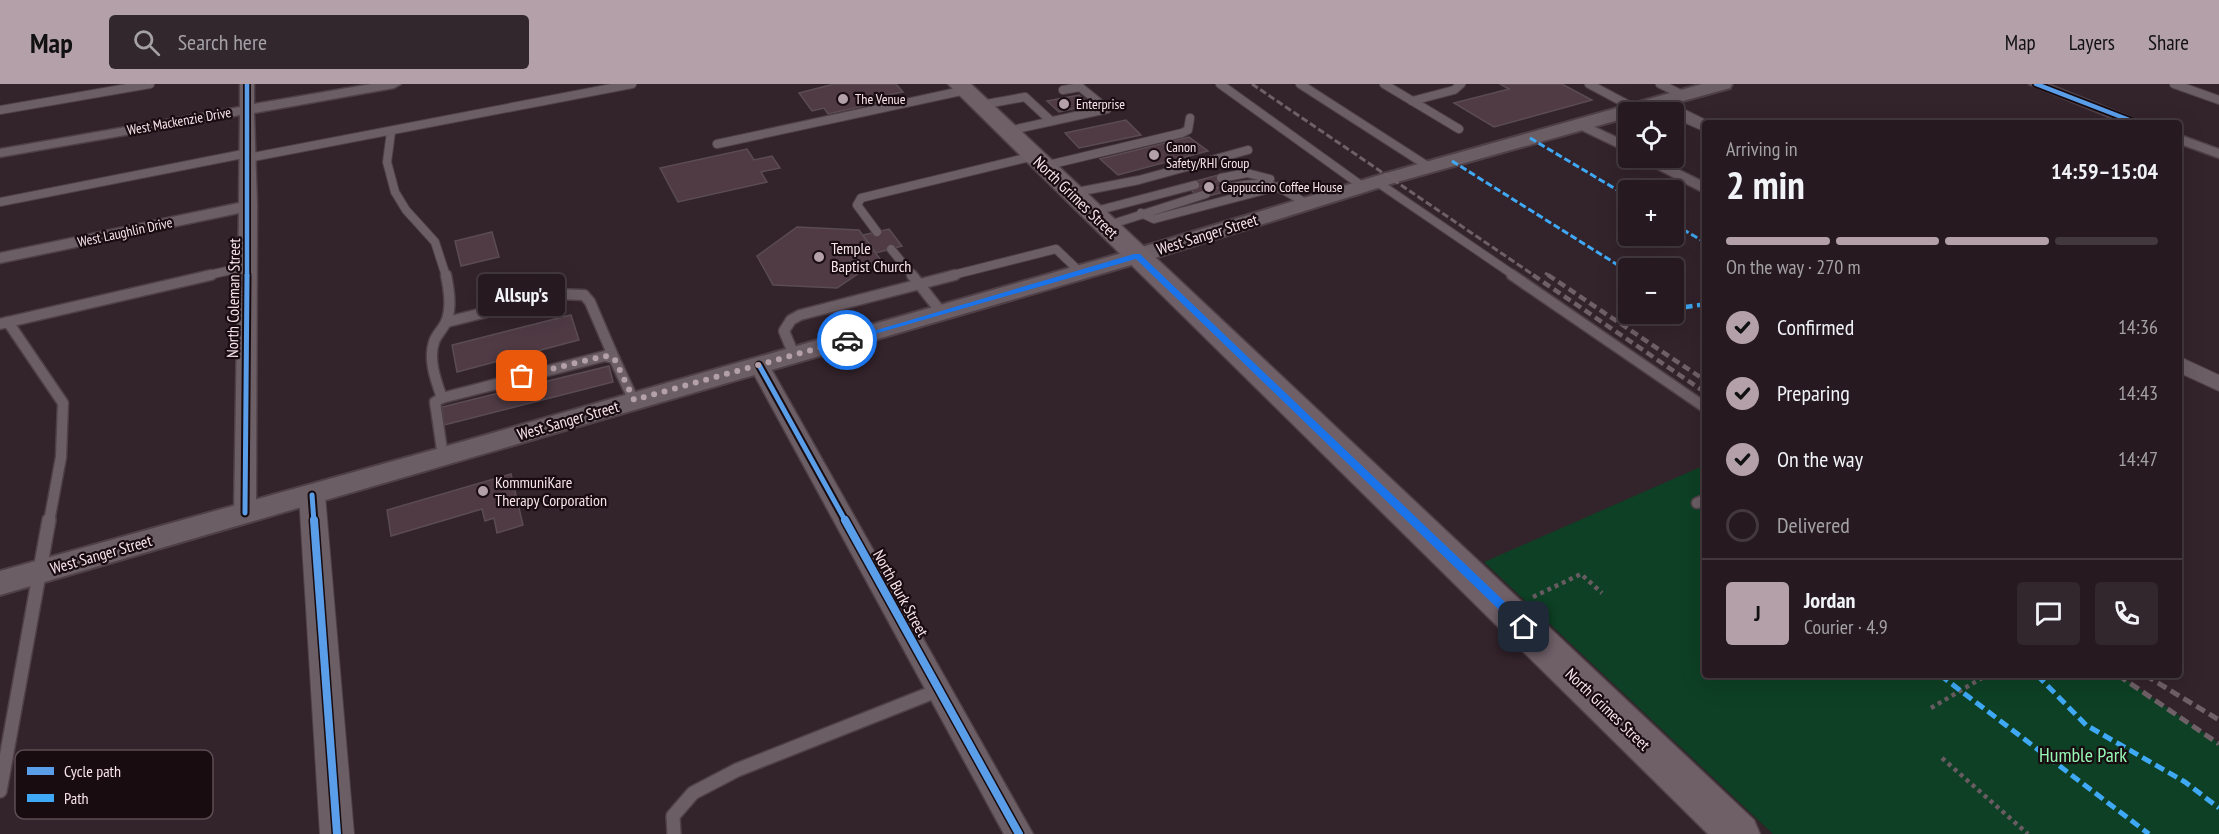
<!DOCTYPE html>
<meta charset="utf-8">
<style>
body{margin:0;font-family:"PT Sans Narrow",sans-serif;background:#32272d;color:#f1f3f6;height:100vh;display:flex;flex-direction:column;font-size:22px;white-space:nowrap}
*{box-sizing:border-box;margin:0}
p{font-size:20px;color:#a4a1a5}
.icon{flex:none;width:33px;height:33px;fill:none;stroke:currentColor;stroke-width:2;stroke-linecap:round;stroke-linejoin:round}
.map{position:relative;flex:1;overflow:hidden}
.details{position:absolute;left:1702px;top:36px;width:480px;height:558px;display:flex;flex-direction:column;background:#261a20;border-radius:6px;box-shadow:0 6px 24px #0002,0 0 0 2px #42383e}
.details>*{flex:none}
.buttons{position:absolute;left:1618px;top:18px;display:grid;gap:12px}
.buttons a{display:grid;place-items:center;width:66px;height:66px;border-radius:6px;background:#261a20;box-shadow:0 6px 24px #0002,0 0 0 2px #42383e;font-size:30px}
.pin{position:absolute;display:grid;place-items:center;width:51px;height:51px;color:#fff;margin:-26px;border-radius:12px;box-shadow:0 3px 9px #0006}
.courier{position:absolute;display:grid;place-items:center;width:60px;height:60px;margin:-30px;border:4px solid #1a73e8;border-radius:50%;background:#fff;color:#222;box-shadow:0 2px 8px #0007}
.bubble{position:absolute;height:42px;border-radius:6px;background:#261a20;box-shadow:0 6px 24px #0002,0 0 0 2px #42383e;font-size:20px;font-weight:700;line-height:42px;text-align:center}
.headline em{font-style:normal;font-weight:700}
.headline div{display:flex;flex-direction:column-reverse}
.headline{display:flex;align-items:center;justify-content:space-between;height:102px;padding:0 24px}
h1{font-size:39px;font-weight:700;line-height:45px}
.bar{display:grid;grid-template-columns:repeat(4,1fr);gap:9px 6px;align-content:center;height:72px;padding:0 24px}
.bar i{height:8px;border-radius:4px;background:#42383e}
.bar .selected{background:#b4a0a8}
.bar p{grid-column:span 4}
.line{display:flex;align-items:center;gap:15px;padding:0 24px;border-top:2px solid #42383e}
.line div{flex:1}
.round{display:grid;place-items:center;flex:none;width:63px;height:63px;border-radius:6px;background:#32272d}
ol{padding:0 24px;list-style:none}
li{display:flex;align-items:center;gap:18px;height:66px}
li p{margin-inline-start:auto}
li .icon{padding:6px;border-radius:50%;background:#b4a0a8;color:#111;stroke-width:4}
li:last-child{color:#a4a1a5}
li i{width:33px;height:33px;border:3px solid #42383e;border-radius:50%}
header{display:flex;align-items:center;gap:36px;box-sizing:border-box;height:84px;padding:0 30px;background:#b4a0a8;color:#111}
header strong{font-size:28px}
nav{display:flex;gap:33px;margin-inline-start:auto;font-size:21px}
.search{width:420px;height:54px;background:#32272d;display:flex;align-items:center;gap:15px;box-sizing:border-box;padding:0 21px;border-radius:6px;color:#a4a1a5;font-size:22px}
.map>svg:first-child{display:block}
</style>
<header>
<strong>Map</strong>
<div class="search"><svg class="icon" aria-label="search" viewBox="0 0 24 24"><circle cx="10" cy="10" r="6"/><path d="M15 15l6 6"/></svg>Search here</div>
<nav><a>Map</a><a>Layers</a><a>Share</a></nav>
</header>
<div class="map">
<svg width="2219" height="750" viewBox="0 0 2219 750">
<rect width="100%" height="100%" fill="#33232b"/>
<polygon fill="#0d4024" points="1705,381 1706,591 2119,591 2219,659 2219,750 1773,750 1484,478"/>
<g fill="#503b45" stroke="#5a4c52" stroke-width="1.5">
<polygon points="834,0 896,0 903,8 882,12 886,17 828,30 824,24 812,27 799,9"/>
<polygon points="1500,0 1562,0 1592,16 1494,43 1454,19 1509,5"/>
<polygon points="1079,11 1086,17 1078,19 1081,23 1059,28 1047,17"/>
<polygon points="1126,36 1141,51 1079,64 1065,49"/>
<polygon points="1189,53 1208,67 1118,91 1100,75"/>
<polygon points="747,65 754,76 772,72 780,84 761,88 767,98 678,118 660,84"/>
<polygon points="1218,91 1235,105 1209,112 1192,98"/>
<polygon points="1223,96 1228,101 1195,110 1190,105"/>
<polygon points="797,143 859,146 880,175 837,204 773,201 757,172"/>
<polygon points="889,145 902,162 876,169 863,151"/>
<polygon points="492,148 499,173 461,182 455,157"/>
<polygon points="571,231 579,256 457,288 452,261"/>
<polygon points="609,282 613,298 444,341 442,323"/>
<polygon points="511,390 523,441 497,449 494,434 485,437 482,425 391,452 387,426"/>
</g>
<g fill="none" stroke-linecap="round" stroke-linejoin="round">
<g stroke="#4f4047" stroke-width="10">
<g id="service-far2">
<polyline points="1220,0 1362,102"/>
<polyline points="1300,0 1429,83"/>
<polyline points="1384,0 1459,45"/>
<polyline points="1589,0 1636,25"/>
<polyline points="1660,0 1683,11"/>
<polyline points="2174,0 2219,16"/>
<polyline points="1412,17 1454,6 1461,0"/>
<polyline points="981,21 1025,13 1051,37"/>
<polyline points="0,26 150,0"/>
<polyline points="1008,47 1107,25 1080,3 1063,6"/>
<polyline points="391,48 387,78 395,108 406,126 435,158 446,192"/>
<polyline points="717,60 966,6"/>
<polyline points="248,74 632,0"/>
<polyline points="1044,82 1182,49 1188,46 1190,34"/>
<polyline points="1221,94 1247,89 1270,95"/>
<polyline points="1377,98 1515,192"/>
<path d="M 1232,103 C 1266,96 1277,100 1305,119"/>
<polyline points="1072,109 1139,96 1248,66"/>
<polyline points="0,118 248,69"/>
<polyline points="1092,128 1195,101"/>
<polyline points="1141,129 1154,135 1280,102"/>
<polyline points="1106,142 1206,110"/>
<polyline points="877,148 857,121 861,114 1034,72"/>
<polyline points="891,165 913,192"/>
<polyline points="204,192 245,183"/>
<polyline points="949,192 1056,165 1080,188"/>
</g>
</g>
<g stroke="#4f4047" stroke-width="13">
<g id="service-far1">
<polyline points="912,191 941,228"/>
<polyline points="1512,191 1706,324"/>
<polyline points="8,238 63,319 61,373 49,438"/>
<polyline points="447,238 558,210 584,211 590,218 614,274"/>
<polyline points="0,240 211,191"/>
<polyline points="794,271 784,247 791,236 800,231 955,191"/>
<path d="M 442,314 C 436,297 428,276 434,258 C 436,251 443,245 446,238 C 452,224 449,206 446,191"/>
<polyline points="443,373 435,318 442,314 605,272 614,274 634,317"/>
<polyline points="1697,419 1706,415"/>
</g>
</g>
<g stroke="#4f4047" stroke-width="16">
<g id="service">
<polyline points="0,707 49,436"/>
<polyline points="674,750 673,732 693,709 737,686 939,606"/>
</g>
</g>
<g stroke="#4f4047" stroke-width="3">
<g id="minor">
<polygon points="240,0 254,0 254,20 371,0 401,0 394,4 254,29 257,122 256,429 253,434 245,437 237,434 234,429 239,129 0,179 0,169 239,119 240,31 0,73 0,65 240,23"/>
<polygon points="2029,0 2048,0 2144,39 2124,39"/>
<polygon points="1580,36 1629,59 1629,69 1575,43 1573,40"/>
<polygon points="2180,51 2219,65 2219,74 2180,60"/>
<polygon points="1636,74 1655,74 1706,99 1706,110"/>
<polygon points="759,275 769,281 1033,750 1004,750 749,281"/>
</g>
</g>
<g stroke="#4f4047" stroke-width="2">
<g id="tertiary">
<path d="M 1657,14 L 1663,15 L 1712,39 L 1706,39 L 1706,48 L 1674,34 L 1674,28 C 1664,28 1654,28 1649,19 Z"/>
<polygon points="2180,273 2219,291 2219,307 2180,289"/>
<polygon points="312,402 321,405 325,411 354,750 320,750 299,411 303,405"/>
</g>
</g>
<g stroke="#4f4047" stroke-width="4">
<polygon id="secondary" points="1702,0 1732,0 1730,4 1643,28 1629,28 1629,33 1397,98 1145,177 0,511 0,487 433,366 1129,167 1383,90"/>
</g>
<g stroke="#4f4047" stroke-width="3">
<polygon id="primary" points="948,0 971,0 1754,736 1760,750 1708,750"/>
</g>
<g stroke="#695b62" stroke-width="4.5" stroke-dasharray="4 4" stroke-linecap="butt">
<polyline points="1706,503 1703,505 1706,507"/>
<polyline points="1533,513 1581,490 1602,509"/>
<polyline points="1825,591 1828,593"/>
<polyline points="1931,624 1987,591"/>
<polyline points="1942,674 2028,750"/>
</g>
<use href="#service-far2" stroke="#6b5e64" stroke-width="8"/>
<use href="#service-far1" stroke="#6b5e64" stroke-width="10"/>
<use href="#service" stroke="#6b5e64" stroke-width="13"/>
<use href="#minor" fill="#6b5e64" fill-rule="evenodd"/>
<use href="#tertiary" fill="#6b5e64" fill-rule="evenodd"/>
<use href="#secondary" fill="#6b5e64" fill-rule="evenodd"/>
<use href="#primary" fill="#6f5f67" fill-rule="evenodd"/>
<g stroke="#6e6066" stroke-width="3" stroke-dasharray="7 3" stroke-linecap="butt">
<polyline points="1252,0 1535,192"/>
<polyline points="1545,189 1550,192"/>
</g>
<g stroke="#6e6066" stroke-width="4.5" stroke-dasharray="8 4.5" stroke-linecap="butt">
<polyline points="1533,191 1706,309"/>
<polyline points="1548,191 1706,297"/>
</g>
<g stroke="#6e6066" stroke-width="5" stroke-dasharray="10 5" stroke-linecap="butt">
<polyline points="2118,591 2219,660"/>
<polyline points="2145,591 2219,636"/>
</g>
<g stroke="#3fa9f5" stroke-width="3" stroke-dasharray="7 3" stroke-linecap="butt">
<polyline points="1530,54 1629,113"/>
<polyline points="1452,77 1629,188"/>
<polyline points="1674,140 1706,159"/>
</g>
<polyline stroke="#3fa9f5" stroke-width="4.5" stroke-dasharray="8 4.5" stroke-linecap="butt" points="1674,216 1686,223 1706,220"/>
<g stroke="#3fa9f5" stroke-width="5" stroke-dasharray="10 5" stroke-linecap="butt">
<polyline points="1940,591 2149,750"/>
<polyline points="2037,591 2086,641 2185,698 2219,724"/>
</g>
<g stroke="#180c11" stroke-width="8">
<g id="cycleway-far2">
<polyline points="2036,0 2137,39"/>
<polyline points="247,192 247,0"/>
</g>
</g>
<g stroke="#180c11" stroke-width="9">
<g id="cycleway-far1">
<polyline points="759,281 846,438"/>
<polyline points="312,411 314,438"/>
<polyline points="245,429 247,191"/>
</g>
</g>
<g stroke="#180c11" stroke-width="11">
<g id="cycleway">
<polyline points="314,436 337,750"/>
<polyline points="845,436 1019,750"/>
</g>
</g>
<use href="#cycleway-far2" stroke="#5a9eea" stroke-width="4.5"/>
<use href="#cycleway-far1" stroke="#5a9eea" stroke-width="5"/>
<use href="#cycleway" stroke="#5a9eea" stroke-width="8"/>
</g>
<polygon fill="#1a73e8" points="1134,170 1140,170 1528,540 1528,546 1520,546 1136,175 850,257 843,256"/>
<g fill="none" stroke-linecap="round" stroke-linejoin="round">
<polyline stroke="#b4a0a8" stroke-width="6" stroke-dasharray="0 10.8" points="522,292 605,272 614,274 634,316 847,256"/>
</g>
<g fill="#b4a0a8" stroke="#180c11" stroke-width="2">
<circle cx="843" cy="15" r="6"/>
<circle cx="1064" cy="20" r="6"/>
<circle cx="1154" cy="71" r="6"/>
<circle cx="1209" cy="103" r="6"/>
<circle cx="819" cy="173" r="6"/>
<circle cx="483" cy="407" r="6"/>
</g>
<g text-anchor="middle" stroke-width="4.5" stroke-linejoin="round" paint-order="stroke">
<g font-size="14" fill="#f9e4ec" stroke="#180c11" text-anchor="start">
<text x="855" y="20">The Venue</text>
<text x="1076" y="25">Enterprise</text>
<text x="1166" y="68">Canon<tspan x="1166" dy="16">Safety/RHI Group</tspan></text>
<text x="1221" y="108">Cappuccino Coffee House</text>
</g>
<g font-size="14" fill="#f9e4ec" stroke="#180c11">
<text transform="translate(179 37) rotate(-10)" y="5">West Mackenzie Drive</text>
<text transform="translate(125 148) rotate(-12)" y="5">West Laughlin Drive</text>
</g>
<g font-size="16" fill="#f9e4ec" stroke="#180c11">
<text transform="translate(1076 113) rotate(44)" y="6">North Grimes Street</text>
<text transform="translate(1207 150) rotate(-17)" y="6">West Sanger Street</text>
<text transform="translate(233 214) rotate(-89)" y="6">North Coleman Street</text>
<text transform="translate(568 336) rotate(-16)" y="6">West Sanger Street</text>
<text transform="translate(101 470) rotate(-16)" y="6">West Sanger Street</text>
<text transform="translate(901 509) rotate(61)" y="6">North Burk Street</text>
<text transform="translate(1608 625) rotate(44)" y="6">North Grimes Street</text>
</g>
<g font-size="16" fill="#f9e4ec" stroke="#180c11" text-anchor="start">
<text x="831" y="170">Temple<tspan x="831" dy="18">Baptist Church</tspan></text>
<text x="495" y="404">KommuniKare<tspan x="495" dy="18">Therapy Corporation</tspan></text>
</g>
<g font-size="20" fill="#96f7b5" stroke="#180c11">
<text x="2083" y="678">Humble Park</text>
</g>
</g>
<rect x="15" y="666" width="198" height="69" rx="9" fill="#180c11" stroke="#5c4d53" stroke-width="1.5"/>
<rect x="27" y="683" width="27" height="8" fill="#5a9eea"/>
<rect x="27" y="710" width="27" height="8" fill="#3fa9f5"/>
<g font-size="16" fill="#f9e4ec">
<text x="64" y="693">Cycle path</text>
<text x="64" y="720">Path</text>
</g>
</svg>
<div class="buttons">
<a><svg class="icon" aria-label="locate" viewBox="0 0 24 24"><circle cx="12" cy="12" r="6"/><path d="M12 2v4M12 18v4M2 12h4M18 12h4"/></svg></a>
<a>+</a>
<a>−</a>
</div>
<div class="pin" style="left:522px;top:292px;background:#ea580c"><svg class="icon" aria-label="bag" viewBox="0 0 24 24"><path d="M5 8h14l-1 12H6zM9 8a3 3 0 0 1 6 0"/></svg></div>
<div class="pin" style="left:1524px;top:543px;background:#1f2937"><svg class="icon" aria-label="home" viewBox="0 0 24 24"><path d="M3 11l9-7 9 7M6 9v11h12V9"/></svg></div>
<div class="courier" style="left:847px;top:256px"><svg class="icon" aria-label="car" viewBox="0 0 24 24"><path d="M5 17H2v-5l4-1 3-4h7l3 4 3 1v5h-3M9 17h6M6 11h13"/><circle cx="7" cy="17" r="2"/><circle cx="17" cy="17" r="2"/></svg></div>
<div class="bubble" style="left:478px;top:190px;width:87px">Allsup's</div>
<section class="details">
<div class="headline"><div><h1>2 min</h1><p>Arriving in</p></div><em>14:59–15:04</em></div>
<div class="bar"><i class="selected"></i><i class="selected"></i><i class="selected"></i><i></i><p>On the way · 270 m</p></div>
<ol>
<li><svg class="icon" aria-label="check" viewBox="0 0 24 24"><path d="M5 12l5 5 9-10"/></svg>Confirmed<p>14:36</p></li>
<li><svg class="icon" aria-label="check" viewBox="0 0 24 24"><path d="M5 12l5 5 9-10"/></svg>Preparing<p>14:43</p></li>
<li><svg class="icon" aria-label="check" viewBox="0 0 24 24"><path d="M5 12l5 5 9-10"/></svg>On the way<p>14:47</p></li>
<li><i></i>Delivered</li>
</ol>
<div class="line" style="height:108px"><b class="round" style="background:#b4a0a8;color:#111">J</b><div><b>Jordan</b><p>Courier · 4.9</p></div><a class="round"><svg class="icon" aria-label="chat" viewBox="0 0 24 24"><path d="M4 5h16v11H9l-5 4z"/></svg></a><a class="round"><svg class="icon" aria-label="phone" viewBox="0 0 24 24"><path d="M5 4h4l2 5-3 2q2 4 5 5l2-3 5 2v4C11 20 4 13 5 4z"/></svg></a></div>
</section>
</div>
